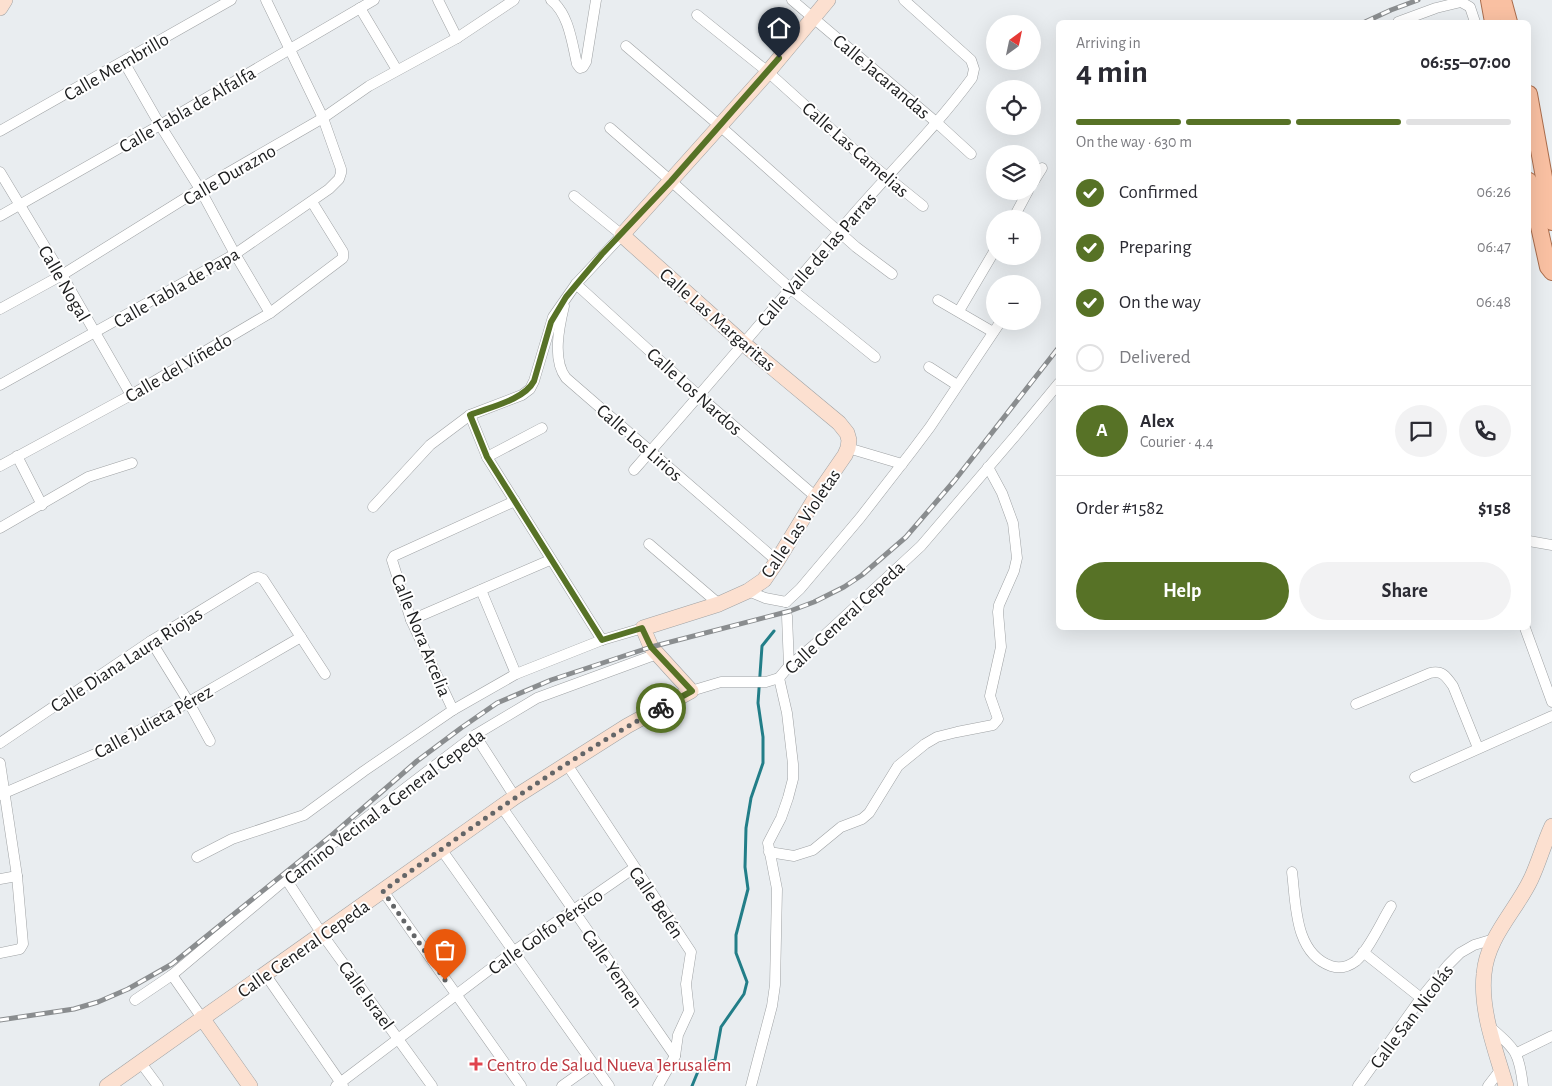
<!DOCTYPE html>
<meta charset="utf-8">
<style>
body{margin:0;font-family:"Alegreya Sans",sans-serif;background:#f2f2f3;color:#2b2b33;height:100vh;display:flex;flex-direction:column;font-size:19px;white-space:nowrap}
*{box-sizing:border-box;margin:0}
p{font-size:16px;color:#7c7c81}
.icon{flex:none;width:28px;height:28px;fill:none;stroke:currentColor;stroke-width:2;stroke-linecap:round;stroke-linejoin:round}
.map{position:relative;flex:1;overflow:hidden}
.drawer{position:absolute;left:1056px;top:20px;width:475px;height:610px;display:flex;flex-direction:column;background:#fff;border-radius:8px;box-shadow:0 5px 20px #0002}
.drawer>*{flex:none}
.needle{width:32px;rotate:33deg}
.fabs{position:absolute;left:986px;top:15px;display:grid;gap:10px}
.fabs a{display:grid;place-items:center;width:55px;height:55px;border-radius:50%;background:#fff;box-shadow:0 5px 20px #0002;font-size:25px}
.pin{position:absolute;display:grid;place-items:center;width:42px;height:42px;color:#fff;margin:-51px -21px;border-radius:50% 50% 50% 0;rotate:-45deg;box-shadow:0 0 5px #0007}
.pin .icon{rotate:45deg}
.courier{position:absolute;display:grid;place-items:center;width:50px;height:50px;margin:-25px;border:4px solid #577226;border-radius:50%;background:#fff;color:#222;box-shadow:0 1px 6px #0007}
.head em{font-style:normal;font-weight:700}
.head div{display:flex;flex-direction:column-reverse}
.head{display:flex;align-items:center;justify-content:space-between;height:85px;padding:0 20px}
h1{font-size:32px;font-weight:700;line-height:38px}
.bar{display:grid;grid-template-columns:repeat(4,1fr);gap:8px 5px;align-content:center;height:60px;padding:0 20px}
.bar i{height:6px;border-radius:4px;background:#e1e1e2}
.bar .current{background:#577226}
.bar p{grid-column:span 4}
.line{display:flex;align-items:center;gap:12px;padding:0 20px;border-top:1px solid #e1e1e2}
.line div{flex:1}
.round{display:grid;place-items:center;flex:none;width:52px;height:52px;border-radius:26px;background:#f2f2f3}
ol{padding:0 20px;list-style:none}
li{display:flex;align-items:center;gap:15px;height:55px}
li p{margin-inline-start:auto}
li .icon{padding:5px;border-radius:50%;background:#577226;color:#fff;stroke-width:4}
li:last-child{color:#7c7c81}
li i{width:28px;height:28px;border:2px solid #e1e1e2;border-radius:50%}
.button{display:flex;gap:10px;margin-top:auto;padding:10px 20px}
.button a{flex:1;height:58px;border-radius:30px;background:#577226;color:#fff;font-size:20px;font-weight:700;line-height:58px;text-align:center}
.button a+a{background:#f2f2f3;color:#2b2b33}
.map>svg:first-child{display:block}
</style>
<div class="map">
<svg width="1552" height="1086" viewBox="0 0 1552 1086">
<rect width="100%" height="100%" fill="#e9edf0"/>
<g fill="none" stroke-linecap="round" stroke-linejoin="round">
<polyline stroke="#227e88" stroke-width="3" points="692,1086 701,1064 715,1060 721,1027 744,994 747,982 736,953 736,935 748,889 745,867 746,828 751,798 763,763 763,737 758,703 762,646 774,631"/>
<g stroke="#9fa2a4" stroke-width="11">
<g id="street">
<polyline points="438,0 457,38"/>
<path d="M 551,0 C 569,14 572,43 577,64 L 580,68 L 583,67 L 586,62 L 596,0"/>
<polyline points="792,0 936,122 971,154"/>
<polyline points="360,8 397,70"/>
<polyline points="697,15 768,72 861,156 923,206"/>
<polyline points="1398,22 1436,8 1461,2 1470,7 1475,22"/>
<polyline points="626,46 720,126 856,247 892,274"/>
<polyline points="124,62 160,125 200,189 235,254 270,313"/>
<polyline points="610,128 671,181 791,289 875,357"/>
<polyline points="0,131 231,0"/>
<polyline points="0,172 62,275 131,395"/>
<polyline points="1032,184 1042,168"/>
<polyline points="0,216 160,125 374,0"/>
<polyline points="1013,219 1028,191"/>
<polyline points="576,284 699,396 816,497"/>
<polyline points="938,300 993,332"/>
<path d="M 564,306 C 559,327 552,360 566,378 L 777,561"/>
<polyline points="0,309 62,275 200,189 323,118 369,86 457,38 514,0"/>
<polyline points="959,311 995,250"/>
<polyline points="929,367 957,385"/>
<polyline points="0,385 235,254 329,189 339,179 341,173 341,169 323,118 266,0"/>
<polyline points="470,415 487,457 602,640"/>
<polyline points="848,448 902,464"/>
<polyline points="17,456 42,505"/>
<polyline points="487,457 542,428"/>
<polyline points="0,466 131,395 270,313 343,258 343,252 312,202"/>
<path d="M 634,470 C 708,386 780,301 852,216 C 892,170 936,127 972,78 L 974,69 L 971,60 L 904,0"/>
<polyline points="373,507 430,445 470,415 522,395 530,389 534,381 553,317 576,284 622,235 574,196"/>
<polyline points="0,528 88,477 132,463"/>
<polyline points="1529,541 1552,545"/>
<polyline points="649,544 719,604"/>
<polyline points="481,590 516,674"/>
<polyline points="748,591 765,598 786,602"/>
<polyline points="786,602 800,589 860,518 912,451 930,427 1001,321"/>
<polyline points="787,616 789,666"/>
<polyline points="411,620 550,560"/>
<polyline points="1525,628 1552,702"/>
<polyline points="151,641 188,701 210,741"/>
<polyline points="691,691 721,682 766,682 779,678 789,666 814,645 921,546 1016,435 1059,383"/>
<path d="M 1356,704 L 1430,673 C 1442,670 1446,676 1453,686 L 1478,748"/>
<polyline points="453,710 411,620 392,560 394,556 515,501"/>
<polyline points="475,735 515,797"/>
<polyline points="0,743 151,641 254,578 258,577 263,579 325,674"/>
<polyline points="0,763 17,876 23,944 20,949 0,953"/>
<polyline points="566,763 691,952 686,984 689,1011 678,1035 675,1056 658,1086"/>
<polyline points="1415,777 1552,716"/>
<polyline points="0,795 109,748 301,637"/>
<polyline points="501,806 675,1056"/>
<polyline points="441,849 609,1086"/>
<polyline points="769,852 794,856 813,850 841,827 862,819 869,813 898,766 925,744 937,737 957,732 993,725 998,719 990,696 1001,647 998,612 999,605 1014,571 1017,558 1013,523 1002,493 988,467"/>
<polyline points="197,857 232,839 304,815 364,771 453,710 516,674 602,640 643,628"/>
<path d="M 1292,872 C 1296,903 1294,953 1331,966 C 1340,969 1348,967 1356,961 C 1370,948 1381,922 1391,906"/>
<polyline points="0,879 17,876"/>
<polyline points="286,879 322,934 432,1086"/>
<polyline points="383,891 521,1086"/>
<polyline points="1363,952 1421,998"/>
<polyline points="265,974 343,1086"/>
<polyline points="172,975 202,1018"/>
<polyline points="135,1000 172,975 286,879 475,735 537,698 657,654"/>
<path d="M 1489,1026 C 1515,1049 1519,1051 1523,1086"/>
<polyline points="1517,1053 1552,1036"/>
<polyline points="141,1063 158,1086"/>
<polyline points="336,1086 514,951 634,868"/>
<polyline points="562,1086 593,1064"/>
<polyline points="751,1086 772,1006 775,985 777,889 768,843 781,818 788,798 793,779 793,764 787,713 779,678"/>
<polyline points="1358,1086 1421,998 1448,965 1460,953 1474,945 1494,939"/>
<polyline points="1488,1086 1501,1069"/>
</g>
</g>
<g stroke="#9fa2a4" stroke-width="16">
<g id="secondary">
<polyline points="0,8 5,0"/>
<polyline points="202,1018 250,1086"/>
<polyline points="107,1086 515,797 627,726 691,691 651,647 643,628 719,604 748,591 764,580 777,561 816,497 845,455 848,448 849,440 847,433 839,423 744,344 622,235 768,72 828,0"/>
<path d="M 1506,1086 C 1496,1051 1480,1011 1484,974 C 1487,937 1516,911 1531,879 C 1539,862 1544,843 1552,826"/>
</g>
</g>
<g stroke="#a96c4c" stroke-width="18">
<g id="primary">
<polyline points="1489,0 1493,22"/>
<polyline points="1503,0 1509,22"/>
<polyline points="1529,94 1552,222"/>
<polyline points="1529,181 1548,267 1552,272"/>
</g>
</g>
<use href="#street" stroke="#fff" stroke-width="10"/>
<use href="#secondary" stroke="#fce0d0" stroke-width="15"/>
<use href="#primary" stroke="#f9c0a2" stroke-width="16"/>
<g stroke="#8a8d8f" stroke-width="5">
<g id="rail">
<polyline points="1365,22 1391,10 1418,0"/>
<polyline points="0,1020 74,1009 98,1002 128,989 172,964 332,835 417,761 461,728 497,703 551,680 651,647 790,611 814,602 844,587 862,575 906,537 955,480 1059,347"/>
</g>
</g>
<use href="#rail" stroke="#fff" stroke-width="3" stroke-dasharray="9" stroke-linecap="butt"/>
</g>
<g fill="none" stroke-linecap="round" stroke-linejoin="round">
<path stroke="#646668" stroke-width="5" stroke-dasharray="0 9" d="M 445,980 L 383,891 C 474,826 563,761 661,708"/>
<path stroke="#577226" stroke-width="6" d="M 661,708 L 692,691 L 651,647 L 642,628 L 602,640 L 487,457 L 470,415 C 490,407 524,400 534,381 L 551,322 L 566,297 L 602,254 L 671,181 L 779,58"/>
</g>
<path fill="#e0444e" stroke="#fff" stroke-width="2" d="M473.5 1056.5h5v5h5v5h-5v5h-5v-5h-5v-5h5z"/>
<g text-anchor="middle" stroke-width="4" stroke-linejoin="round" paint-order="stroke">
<g font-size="19" fill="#1c1d1e" stroke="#fff">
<text transform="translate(116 66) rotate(-30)" y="7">Calle Membrillo</text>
<text transform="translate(882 76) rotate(40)" y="7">Calle Jacarandas</text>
<text transform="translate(187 109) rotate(-30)" y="7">Calle Tabla de Alfalfa</text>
<text transform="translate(856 149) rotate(41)" y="7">Calle Las Camelias</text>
<text transform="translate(229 174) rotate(-30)" y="7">Calle Durazno</text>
<text transform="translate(816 259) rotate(-49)" y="7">Calle Valle de las Parras</text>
<text transform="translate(65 283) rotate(60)" y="7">Calle Nogal</text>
<text transform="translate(176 287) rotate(-30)" y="7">Calle Tabla de Papa</text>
<text transform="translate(718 319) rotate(41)" y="7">Calle Las Margaritas</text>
<text transform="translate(178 367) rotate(-30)" y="7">Calle del Viñedo</text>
<text transform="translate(695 391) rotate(42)" y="7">Calle Los Nardos</text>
<text transform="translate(640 442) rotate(41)" y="7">Calle Los Lirios</text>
<text transform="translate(800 523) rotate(-56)" y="7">Calle Las Violetas</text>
<text transform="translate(844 617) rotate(-43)" y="7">Calle General Cepeda</text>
<text transform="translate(422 635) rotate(68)" y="7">Calle Nora Arcelia</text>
<text transform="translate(126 659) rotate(-33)" y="7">Calle Diana Laura Riojas</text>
<text transform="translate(153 721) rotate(-29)" y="7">Calle Julieta Pérez</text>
<text transform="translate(384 806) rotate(-37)" y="7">Camino Vecinal a General Cepeda</text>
<text transform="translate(657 902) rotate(56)" y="7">Calle Belén</text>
<text transform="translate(545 931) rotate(-35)" y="7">Calle Golfo Pérsico</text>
<text transform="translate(303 948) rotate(-35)" y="7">Calle General Cepeda</text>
<text transform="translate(613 968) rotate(55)" y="7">Calle Yemen</text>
<text transform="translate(367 995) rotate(54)" y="7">Calle Israel</text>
<text transform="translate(1411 1016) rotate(-53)" y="7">Calle San Nicolás</text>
</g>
<g font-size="19" fill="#be3a42" stroke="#fff" text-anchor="start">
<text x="487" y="1071">Centro de Salud Nueva Jerusalem</text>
</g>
</g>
</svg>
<div class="fabs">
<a><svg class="needle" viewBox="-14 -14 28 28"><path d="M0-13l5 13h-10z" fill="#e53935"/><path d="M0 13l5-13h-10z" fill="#7c7c81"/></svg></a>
<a><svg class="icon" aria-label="locate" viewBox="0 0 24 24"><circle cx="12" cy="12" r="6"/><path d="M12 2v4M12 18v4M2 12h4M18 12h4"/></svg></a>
<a><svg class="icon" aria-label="layers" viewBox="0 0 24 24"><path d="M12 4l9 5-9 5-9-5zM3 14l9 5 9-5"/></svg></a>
<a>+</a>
<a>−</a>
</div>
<div class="pin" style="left:445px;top:980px;background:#ea580c"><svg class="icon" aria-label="bag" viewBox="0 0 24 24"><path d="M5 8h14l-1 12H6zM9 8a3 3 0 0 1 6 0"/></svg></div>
<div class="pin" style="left:779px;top:58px;background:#1f2937"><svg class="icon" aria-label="home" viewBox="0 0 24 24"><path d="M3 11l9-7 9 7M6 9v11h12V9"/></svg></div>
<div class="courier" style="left:661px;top:708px"><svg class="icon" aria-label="bike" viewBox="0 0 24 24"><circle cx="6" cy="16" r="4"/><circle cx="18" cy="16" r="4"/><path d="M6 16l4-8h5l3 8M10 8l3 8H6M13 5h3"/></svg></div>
<section class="drawer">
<div class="head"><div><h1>4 min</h1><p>Arriving in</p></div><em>06:55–07:00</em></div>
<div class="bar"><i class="current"></i><i class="current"></i><i class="current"></i><i></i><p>On the way · 630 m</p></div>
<ol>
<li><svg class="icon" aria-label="check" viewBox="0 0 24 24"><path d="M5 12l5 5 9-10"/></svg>Confirmed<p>06:26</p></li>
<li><svg class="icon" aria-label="check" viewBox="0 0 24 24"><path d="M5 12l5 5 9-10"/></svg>Preparing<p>06:47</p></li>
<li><svg class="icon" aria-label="check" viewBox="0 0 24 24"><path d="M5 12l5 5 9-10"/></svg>On the way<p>06:48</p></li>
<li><i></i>Delivered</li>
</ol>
<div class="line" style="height:90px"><b class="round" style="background:#577226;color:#fff">A</b><div><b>Alex</b><p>Courier · 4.4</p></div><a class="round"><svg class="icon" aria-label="chat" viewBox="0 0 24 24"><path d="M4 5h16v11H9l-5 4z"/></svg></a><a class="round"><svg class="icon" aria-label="phone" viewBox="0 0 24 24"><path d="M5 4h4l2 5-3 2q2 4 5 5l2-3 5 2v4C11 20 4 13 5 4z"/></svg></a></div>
<div class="line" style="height:65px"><div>Order #1582</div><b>$158</b></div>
<div class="button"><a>Help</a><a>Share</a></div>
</section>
</div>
